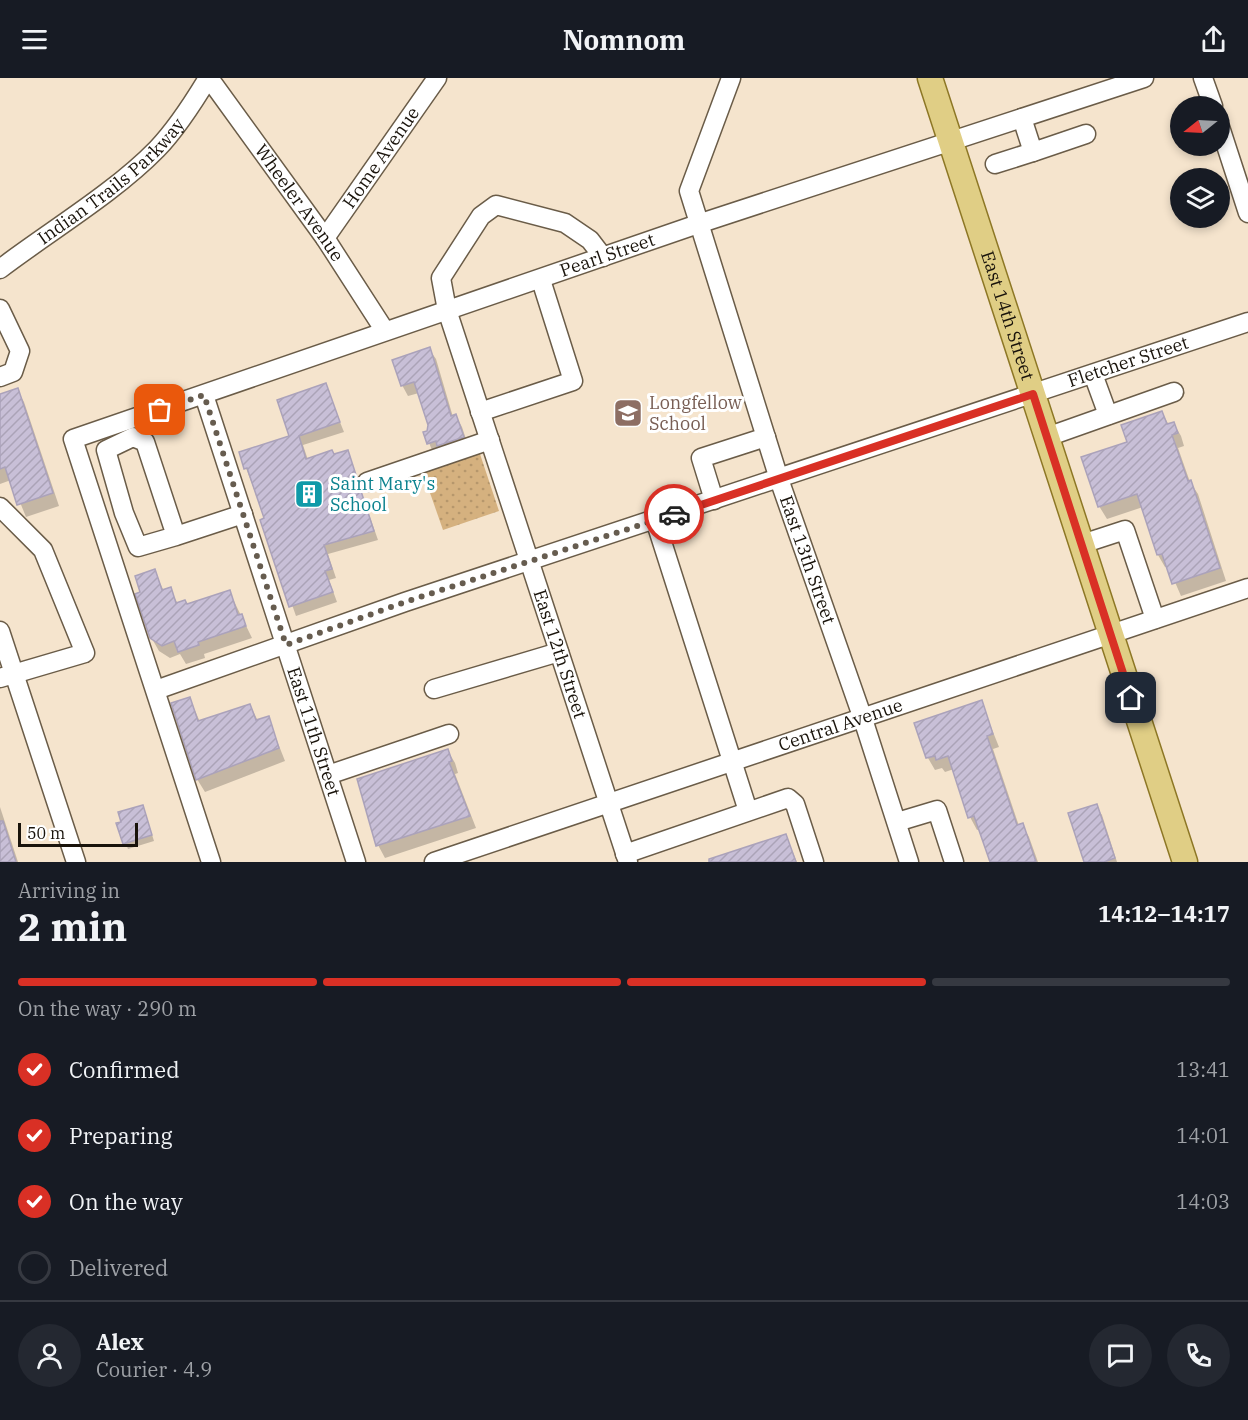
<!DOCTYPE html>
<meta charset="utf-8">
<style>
body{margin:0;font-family:"IBM Plex Serif",serif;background:#242831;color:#f1f3f6;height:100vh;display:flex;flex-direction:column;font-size:22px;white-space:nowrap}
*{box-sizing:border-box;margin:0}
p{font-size:20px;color:#9ea1a6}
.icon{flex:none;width:33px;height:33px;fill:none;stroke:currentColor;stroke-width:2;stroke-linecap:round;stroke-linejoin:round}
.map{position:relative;height:784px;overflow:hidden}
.details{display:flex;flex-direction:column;background:#171b24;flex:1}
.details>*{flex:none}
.needle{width:39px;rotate:252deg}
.buttons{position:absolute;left:1170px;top:18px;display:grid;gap:12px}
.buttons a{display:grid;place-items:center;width:60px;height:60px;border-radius:50%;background:#171b24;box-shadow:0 3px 9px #0003;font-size:30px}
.scale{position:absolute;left:18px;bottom:15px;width:120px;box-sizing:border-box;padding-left:6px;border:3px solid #19130b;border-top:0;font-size:16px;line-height:21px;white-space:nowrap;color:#19130b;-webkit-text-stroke:4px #fff;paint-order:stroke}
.pin{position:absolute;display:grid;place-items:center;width:51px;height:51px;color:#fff;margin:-26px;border-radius:12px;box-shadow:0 3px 9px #0006}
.courier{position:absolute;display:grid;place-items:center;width:60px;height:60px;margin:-30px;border:4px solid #d93025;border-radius:50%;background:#fff;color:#222;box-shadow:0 2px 8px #0007}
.summary em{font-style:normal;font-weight:700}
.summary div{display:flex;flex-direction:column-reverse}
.summary{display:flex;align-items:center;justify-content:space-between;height:102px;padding:0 18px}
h1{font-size:39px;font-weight:700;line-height:45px}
.bar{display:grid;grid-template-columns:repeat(4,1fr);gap:9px 6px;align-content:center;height:72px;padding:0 18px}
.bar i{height:8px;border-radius:4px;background:#363941}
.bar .active{background:#d93025}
.bar p{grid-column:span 4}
.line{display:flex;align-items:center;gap:15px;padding:0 18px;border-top:2px solid #363941}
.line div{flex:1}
.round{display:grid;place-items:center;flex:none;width:63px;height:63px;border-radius:32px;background:#242831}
ol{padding:0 18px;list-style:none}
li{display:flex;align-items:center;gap:18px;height:66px}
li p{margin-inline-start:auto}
li .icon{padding:6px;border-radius:50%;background:#d93025;color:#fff;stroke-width:4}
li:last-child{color:#9ea1a6}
li i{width:33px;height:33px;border:3px solid #363941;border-radius:50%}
header{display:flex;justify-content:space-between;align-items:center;height:78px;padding:0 18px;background:#171b24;font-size:27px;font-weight:700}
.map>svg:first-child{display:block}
</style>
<header><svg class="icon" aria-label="menu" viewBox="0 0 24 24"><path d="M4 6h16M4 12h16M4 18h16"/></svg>Nomnom<svg class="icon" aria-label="share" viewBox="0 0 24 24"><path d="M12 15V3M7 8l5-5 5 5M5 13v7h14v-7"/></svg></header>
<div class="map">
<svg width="1248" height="784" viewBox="0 0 1248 784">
<defs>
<pattern id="green-dots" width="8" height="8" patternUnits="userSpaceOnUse" patternTransform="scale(1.5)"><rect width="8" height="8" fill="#d5b17f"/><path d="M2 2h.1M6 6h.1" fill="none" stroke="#b6976c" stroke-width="1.8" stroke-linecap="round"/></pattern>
<pattern id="building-hatch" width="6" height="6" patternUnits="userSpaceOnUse" patternTransform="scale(1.5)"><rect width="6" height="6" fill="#c8bfd7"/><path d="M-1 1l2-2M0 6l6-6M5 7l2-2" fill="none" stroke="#aba3b7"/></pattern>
</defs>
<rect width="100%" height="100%" fill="#f5e4cd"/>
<polygon fill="url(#green-dots)" points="479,373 499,433 443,452 422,392"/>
<g fill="#0003">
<polygon points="429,271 436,281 453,339 456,338 462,349 469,370 434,377 425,355 428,354 429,347 419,315 408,318 402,307"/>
<polygon points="325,307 344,354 303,367 308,382 347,373 378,462 328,476 336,500 329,502 337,524 296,538 262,442 265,441 246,390 291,359"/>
<polygon points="17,312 24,324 59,428 26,439 11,402 0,406 0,317"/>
<polygon points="1162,335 1169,347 1174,346 1181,358 1184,368 1178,370 1190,404 1198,416 1226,503 1181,518 1168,488 1165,489 1158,477 1143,429 1107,441 1099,428 1129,365"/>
<polygon points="154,493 164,513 170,511 178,526 187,528 229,513 252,560 204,576 205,580 186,586 180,576 170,580 159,573 151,559 142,515"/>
<polygon points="190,621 200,644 250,627 258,643 268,640 285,683 205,714 197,701"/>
<polygon points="981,624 999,669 993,671 1019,748 1022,747 1029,759 1038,784 991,784 980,751 977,752 970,739 954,691 945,694 942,690 935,692 928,680 916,645"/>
<polygon points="448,673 455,685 458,695 455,696 476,750 385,780 378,767"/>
<polygon points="1096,728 1102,737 1117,784 1086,784"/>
<polygon points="0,729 18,784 0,784"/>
<polygon points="145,734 154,763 128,771 118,746"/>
<polygon points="786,758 797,784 721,784"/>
</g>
<g fill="url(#building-hatch)" stroke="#aba2ba" stroke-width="1.5">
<polygon points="430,269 451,338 456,336 464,359 437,368 436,363 427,366 423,354 427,353 428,347 414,304 401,308 392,282"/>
<polygon points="326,305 340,344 299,358 306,381 332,372 334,376 348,372 357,400 356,407 361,413 374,453 324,467 332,491 325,493 333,514 289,529 260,442 264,440 247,390 244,391 239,374 289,358 277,322"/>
<polygon points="18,310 53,415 17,427 5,389 0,391 0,316"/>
<polygon points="1162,333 1167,346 1174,344 1178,355 1172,357 1188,403 1191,402 1220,490 1172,506 1162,476 1157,477 1137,416 1098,429 1081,379 1127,364 1121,347"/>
<polygon points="155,491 162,512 171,509 176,525 185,522 187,526 230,512 238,537 242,536 246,548 198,564 199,567 178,574 174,563 162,568 150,560 135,516 140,514 135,498"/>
<polygon points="190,619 198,643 250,626 256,642 269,638 279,670 196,702 171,625"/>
<polygon points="982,622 993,656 987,658 1017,747 1023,745 1036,784 990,784 974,738 968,740 948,678 936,682 935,678 926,680 914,645"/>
<polygon points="448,671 452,683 449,684 470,738 376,768 357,701"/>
<polygon points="1097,726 1115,780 1104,784 1084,784 1068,735"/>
<polygon points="143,727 152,757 123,766 116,745 121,744 118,734"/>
<polygon points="0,743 3,743 16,784 0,784"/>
<polygon points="786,756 796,784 709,784 709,781"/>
</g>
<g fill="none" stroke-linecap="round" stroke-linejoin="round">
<g stroke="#6a5c48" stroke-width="21">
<g id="minor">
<path id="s1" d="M 209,0 L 325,160 L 385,253"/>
<path id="s2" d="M 731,0 L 689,113 L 779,401 L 862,638 L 909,784"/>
<polyline points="1203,0 1213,28"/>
<polyline points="1022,40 1033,74 1086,56"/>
<polyline points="1220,49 1248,135"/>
<polyline points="995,86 1033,74"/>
<path id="s3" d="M 325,160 L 437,0"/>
<path id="s4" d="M 603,179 L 590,162 L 565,145 L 496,127 L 481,138 L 441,200 L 447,232 L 628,784"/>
<path id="s5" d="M 0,191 C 50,153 114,115 157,71 C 177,50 193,25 208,0"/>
<polyline points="0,231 20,273 13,294 0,299"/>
<polyline points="1093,296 1108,337"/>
<path id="s6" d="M 204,317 L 356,784"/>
<polyline points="480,334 573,303 541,202"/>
<polyline points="1047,359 1174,314"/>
<polyline points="367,404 490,362"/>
<polyline points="714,422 701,380 766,359"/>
<polyline points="0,429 43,472 85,575 0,600"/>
<polyline points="655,442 748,733"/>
<polyline points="176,458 138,469 124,435 106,372 133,359 145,364 176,458 243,436"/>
<polyline points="1082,466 1125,452 1155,541"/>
<polyline points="0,553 76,784"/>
<polyline points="434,611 559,574"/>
<path id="s7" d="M 156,612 L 405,524 L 1248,244"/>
<polyline points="328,697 449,656"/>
<polyline points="897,744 937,732 954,784"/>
<polyline points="625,776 788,720 795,726 814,784"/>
<path id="s8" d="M 211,784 L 73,361 L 698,146 L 1144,0"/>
<path id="s9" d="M 434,784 L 1248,510"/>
</g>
</g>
<g stroke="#8d7725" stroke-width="27">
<g id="major">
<path id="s10" d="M 930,0 L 1185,784"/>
</g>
</g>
<use href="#minor" stroke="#fff" stroke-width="18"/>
<use href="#major" stroke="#e0ce85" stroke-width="24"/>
</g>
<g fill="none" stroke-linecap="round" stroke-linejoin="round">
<polyline stroke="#665c4f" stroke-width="6" stroke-dasharray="0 10.8" points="160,332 204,317 286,567 405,524 674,436"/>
<polyline stroke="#d93025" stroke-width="8" points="674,436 1033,316 1131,620"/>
</g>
<defs>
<g id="school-square" transform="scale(1.5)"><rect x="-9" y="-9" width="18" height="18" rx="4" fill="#8d6e63" stroke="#fff"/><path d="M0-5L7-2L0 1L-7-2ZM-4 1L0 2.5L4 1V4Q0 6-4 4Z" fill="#fff"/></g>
<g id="building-square" transform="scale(1.5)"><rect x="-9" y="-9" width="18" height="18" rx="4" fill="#0f9aa8" stroke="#fff"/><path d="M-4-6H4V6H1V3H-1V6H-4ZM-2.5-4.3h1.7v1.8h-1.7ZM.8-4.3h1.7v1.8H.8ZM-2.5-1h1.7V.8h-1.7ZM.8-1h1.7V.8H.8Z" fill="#fff"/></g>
</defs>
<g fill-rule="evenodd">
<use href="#school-square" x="628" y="335"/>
<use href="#building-square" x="309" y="416"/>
</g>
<g text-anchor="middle" stroke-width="6" stroke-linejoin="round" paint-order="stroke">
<g font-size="18" fill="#19130b" stroke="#fff">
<text dy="6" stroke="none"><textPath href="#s3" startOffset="98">Home Avenue</textPath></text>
<text dy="6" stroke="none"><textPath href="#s5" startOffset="142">Indian Trails Parkway</textPath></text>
<text dy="6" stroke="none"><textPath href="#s1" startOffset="154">Wheeler Avenue</textPath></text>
<text dy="6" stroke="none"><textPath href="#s8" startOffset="1010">Pearl Street</textPath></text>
<text dy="6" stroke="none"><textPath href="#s10" startOffset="250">East 14th Street</textPath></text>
<text dy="6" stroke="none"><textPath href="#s7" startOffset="1026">Fletcher Street</textPath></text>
<text dy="6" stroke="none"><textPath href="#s2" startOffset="508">East 13th Street</textPath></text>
<text dy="6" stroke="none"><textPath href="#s4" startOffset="610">East 12th Street</textPath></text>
<text dy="6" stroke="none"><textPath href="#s9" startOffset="429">Central Avenue</textPath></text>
<text dy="6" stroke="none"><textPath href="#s6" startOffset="354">East 11th Street</textPath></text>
</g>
<g font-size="18" fill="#785e54" stroke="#fff" text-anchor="start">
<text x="649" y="331">Longfellow<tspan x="649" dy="21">School</tspan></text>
</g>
<g font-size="18" fill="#0d838f" stroke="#fff" text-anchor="start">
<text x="330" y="412">Saint Mary's<tspan x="330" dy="21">School</tspan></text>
</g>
</g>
</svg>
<div class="buttons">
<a><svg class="needle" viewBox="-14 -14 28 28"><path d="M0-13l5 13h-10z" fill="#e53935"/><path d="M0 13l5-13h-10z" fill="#9ea1a6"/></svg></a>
<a><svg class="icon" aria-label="layers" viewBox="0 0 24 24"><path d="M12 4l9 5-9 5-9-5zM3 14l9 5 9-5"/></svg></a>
</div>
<div class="scale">50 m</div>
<div class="pin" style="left:160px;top:332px;background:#ea580c"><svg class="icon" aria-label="bag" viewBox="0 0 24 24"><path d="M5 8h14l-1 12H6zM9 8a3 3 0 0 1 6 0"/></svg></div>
<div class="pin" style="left:1131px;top:620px;background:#1f2937"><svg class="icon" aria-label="home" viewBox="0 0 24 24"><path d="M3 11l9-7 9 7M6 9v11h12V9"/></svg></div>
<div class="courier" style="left:674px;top:436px"><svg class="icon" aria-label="car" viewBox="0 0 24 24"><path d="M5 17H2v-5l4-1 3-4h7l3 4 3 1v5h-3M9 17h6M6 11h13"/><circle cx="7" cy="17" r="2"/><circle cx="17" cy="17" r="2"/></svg></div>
</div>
<section class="details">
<div class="summary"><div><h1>2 min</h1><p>Arriving in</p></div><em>14:12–14:17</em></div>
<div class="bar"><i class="active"></i><i class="active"></i><i class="active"></i><i></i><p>On the way · 290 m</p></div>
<ol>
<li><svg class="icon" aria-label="check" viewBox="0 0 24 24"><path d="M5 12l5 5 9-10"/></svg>Confirmed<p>13:41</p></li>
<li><svg class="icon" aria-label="check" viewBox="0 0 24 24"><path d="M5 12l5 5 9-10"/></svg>Preparing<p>14:01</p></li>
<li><svg class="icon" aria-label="check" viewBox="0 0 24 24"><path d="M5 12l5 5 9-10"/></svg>On the way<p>14:03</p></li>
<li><i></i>Delivered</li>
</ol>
<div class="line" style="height:108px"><a class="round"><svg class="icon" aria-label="person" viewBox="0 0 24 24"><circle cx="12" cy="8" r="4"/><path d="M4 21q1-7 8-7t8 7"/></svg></a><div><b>Alex</b><p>Courier · 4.9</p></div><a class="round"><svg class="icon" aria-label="chat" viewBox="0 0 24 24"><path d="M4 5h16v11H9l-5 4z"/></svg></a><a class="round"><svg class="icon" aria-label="phone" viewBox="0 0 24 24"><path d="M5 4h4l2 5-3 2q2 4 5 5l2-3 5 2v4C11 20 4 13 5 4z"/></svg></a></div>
</section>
